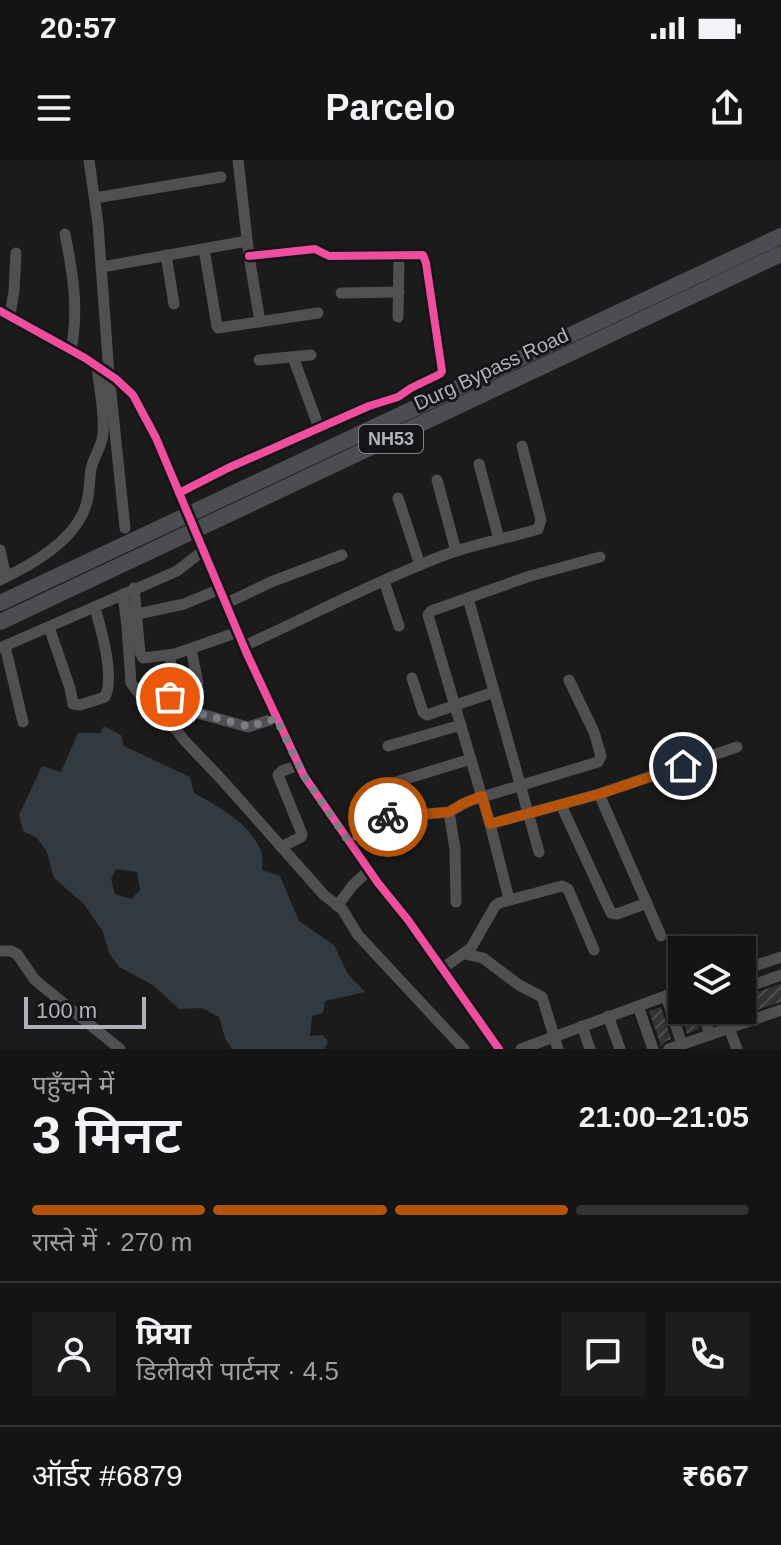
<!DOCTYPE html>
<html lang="hi">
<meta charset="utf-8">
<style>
body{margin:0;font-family:Arial,"Noto Sans Devanagari",sans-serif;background:#1d1d1d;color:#f1f3f6;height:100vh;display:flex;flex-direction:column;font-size:30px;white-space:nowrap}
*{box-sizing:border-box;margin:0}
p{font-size:26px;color:#9d9ea0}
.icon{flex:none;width:44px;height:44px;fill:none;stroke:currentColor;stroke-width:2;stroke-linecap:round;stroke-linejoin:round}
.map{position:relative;height:889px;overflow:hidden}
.details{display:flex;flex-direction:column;background:#141414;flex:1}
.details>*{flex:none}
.buttons{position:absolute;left:668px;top:776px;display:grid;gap:16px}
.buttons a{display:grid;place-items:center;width:88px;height:88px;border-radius:0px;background:#141414;box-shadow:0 4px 20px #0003,0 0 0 2px #333334;font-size:40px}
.scale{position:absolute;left:24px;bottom:20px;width:122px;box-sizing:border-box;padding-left:8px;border:4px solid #aeb2ba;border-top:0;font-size:22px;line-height:28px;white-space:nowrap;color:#aeb2ba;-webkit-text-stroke:6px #151517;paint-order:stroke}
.pin{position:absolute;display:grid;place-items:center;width:68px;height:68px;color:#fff;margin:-34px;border:4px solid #fff;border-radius:50%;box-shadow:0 2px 8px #0007}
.courier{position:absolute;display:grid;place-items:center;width:80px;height:80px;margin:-40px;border:6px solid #b45309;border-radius:50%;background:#fff;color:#222;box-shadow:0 2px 10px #0007}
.summary em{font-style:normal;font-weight:600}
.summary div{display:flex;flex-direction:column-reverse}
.summary{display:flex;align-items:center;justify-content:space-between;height:136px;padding:0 32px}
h1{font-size:52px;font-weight:600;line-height:60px}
.bar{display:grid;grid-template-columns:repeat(4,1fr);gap:12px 8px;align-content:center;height:96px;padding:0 32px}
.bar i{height:10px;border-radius:6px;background:#333334}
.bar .selected{background:#b45309}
.bar p{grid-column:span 4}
.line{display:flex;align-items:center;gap:20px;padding:0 32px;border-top:2px solid #333334}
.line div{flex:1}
.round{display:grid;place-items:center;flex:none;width:84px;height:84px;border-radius:0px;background:#1d1d1d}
.status{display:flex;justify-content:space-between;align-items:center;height:56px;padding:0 40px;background:#141414;direction:ltr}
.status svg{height:22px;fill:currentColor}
header{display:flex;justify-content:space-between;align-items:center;height:104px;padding:0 32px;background:#141414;font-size:36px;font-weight:600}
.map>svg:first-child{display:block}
</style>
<div class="status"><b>20:57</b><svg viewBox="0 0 49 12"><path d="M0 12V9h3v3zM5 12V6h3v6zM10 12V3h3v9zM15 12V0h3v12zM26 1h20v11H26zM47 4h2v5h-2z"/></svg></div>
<header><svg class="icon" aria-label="menu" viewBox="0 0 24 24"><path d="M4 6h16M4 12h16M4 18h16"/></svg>Parcelo<svg class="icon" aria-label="share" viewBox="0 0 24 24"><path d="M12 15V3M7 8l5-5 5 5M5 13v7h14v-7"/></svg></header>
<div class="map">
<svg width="781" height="889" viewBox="0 0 781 889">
<defs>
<pattern id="building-hatch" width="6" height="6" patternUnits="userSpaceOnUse" patternTransform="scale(2)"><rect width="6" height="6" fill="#353536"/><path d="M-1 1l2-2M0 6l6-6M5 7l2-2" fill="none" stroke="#505051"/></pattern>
</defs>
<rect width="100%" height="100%" fill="#1b1b1b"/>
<path fill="#333a3f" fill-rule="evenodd" d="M 104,566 L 121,575 L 124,586 L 190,617 L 194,633 C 219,647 250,663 261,691 C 263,696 262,704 262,710 L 280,716 L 299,761 L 334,785 L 348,814 L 365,832 L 325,841 L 323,853 L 312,856 L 310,876 L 323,875 L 328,882 L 324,889 L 232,889 L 225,878 L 219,857 L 202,848 L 179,849 L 153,825 L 119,807 L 109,793 L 103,772 L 84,744 L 54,718 L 47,692 L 37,678 L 23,671 L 19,655 L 42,606 L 61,612 L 78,573 L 100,573 ZM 116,709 L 137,712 L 140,730 L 131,739 L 115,734 L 111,719 Z"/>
<g fill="url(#building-hatch)">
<polygon points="781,824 781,842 742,855 740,850 742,850 742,837"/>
<polygon points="682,839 682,850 694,850 699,869 687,874 677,841"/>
<polygon points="661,847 671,879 666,881 661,886 649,851"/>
</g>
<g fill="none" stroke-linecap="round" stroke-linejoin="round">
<g stroke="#505053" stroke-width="11">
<polyline points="89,0 98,64 109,214 125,368"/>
<polyline points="238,0 249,96 260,162"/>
<polyline points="95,38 221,17"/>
<path d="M 65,74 C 73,114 79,150 71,190"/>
<polyline points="204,89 217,166 218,168 318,153"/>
<polyline points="166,95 174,144"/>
<polyline points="102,107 247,81"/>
<polyline points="341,133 399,132"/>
<polyline points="0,151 85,198 125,226 142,250 156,278 185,346"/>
<polyline points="10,155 14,131 16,93"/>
<polyline points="398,157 399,95"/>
<polyline points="293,197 319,268"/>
<polyline points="259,200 311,195"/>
<polyline points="479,304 499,379"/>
<polyline points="437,320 456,391"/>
<polyline points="179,333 228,308 369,246 398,237 411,228 440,214 442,211 426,103 423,95 329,96 315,89 249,96"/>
<polyline points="398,338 420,405"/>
<polyline points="198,378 247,494 304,616 378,723 408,760 499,889"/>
<polyline points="0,390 6,417"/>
<path d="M 0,420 C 31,405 75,381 86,345 C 90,333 89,321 91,309 C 94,296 102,286 103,274 C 105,252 99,228 97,206"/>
<polyline points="384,421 399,466"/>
<polyline points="134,428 140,493 143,498 175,494 238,472"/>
<polyline points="123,434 127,466 131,523 140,535 169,545 248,567 276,558"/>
<polyline points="468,438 539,692"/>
<polyline points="227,443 271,422 342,395"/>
<polyline points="133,455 184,444 220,429"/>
<path d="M 49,467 L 70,528 L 73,544 L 80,545 L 105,537 C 115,516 101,469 95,448"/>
<polyline points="5,486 23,562"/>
<path d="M 244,486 C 310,456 374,422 442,396 C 473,384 506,379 538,369 L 541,360 L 522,286"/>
<polyline points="0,488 177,411 204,390"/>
<polyline points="170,495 172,529 168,550 171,563 184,580 223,621 324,735 342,749 358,775 464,889"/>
<polyline points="412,518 423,552 427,555 494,532"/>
<polyline points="171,523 194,524 198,523 191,489"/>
<polyline points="388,586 461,565"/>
<polyline points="386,625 471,599"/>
<polyline points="599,634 661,776"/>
<polyline points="561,645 611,753 617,754 647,743"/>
<polyline points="449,652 455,689 456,742"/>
<polyline points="490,664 599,634 737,587"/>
<polyline points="349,682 383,658 449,652 469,641 598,602 601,596 594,572 569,520"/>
<polyline points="281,687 301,677 302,674 278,615 282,611 298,605"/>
<polyline points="509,739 490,664 428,455 431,451 530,416 600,397"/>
<polyline points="337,746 353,725 369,710"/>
<polyline points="0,791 11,791 17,794 35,820 120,889"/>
<polyline points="465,794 483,798 519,825 542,837 558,889"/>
<polyline points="443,808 471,788 495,746 499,743 562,726 568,729 594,790"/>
<polyline points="742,810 781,797"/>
<polyline points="742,829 781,815"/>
<polyline points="666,836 682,884"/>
<polyline points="638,846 653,889"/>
<polyline points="702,850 710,875"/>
<polyline points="731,850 736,865"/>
<polyline points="608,856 620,889"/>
<polyline points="582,866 590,889"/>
<polyline points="729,868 737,889"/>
<polyline points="521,889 682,830"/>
<polyline points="669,889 781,850"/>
</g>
<g stroke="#4c4d50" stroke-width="16">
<polyline points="0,443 781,76"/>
<polyline points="0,462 781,94"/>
</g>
<g stroke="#151517" stroke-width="13">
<g id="cycleway">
<polyline points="0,151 85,198 116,219 133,235 156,278 247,494 304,616 378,723 408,760 499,889"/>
<polyline points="179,333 228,308 369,246 398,237 411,228 440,214 442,211 426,103 423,95 329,96 315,89 249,96"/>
</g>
</g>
<use href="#cycleway" stroke="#ef4d9e" stroke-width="8"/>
</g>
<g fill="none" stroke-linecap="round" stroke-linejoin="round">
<polyline stroke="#7b7d82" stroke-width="8" stroke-dasharray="0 14.4" points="170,537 169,545 250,567 254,564 262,564 276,558 304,616 349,682 376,662 388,657"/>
<polyline stroke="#b45309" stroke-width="10" points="388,657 449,652 462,644 482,636 490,664 599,634 683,606"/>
</g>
<g text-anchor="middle" stroke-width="6" stroke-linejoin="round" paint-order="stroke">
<rect fill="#151517" stroke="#808389" stroke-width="2" x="359" y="265" width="64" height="28" rx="6"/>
<g font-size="18" font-weight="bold" fill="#aeb2ba">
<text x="391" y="285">NH53</text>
</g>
<g font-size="20" fill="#aeb2ba" stroke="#151517">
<text transform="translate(491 209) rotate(-25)" y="7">Durg Bypass Road</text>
</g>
</g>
</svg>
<div class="buttons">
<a><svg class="icon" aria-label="layers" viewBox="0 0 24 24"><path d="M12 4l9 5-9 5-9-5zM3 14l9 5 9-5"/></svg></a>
</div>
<div class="scale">100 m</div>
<div class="pin" style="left:170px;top:537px;background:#ea580c"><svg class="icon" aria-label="bag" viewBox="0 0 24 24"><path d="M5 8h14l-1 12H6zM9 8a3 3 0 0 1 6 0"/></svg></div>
<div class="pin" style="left:683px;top:606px;background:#1f2937"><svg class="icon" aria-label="home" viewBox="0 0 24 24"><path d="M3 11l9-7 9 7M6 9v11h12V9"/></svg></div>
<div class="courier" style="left:388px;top:657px"><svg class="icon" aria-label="bike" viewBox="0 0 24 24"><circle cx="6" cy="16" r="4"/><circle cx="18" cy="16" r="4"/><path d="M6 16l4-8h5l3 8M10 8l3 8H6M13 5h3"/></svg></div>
</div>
<section class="details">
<div class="summary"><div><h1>3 मिनट</h1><p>पहुँचने में</p></div><em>21:00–21:05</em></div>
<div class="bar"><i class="selected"></i><i class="selected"></i><i class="selected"></i><i></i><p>रास्ते में · 270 m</p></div>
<div class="line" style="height:144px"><a class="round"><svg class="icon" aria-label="person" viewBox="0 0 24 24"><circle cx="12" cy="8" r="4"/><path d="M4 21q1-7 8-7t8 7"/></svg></a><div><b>प्रिया</b><p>डिलीवरी पार्टनर · 4.5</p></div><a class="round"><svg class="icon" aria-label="chat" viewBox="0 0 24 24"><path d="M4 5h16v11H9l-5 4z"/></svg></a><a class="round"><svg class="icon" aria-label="phone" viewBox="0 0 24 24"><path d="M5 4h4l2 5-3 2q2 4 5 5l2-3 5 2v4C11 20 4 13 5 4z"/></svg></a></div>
<div class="line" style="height:104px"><div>ऑर्डर #6879</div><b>₹667</b></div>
</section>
